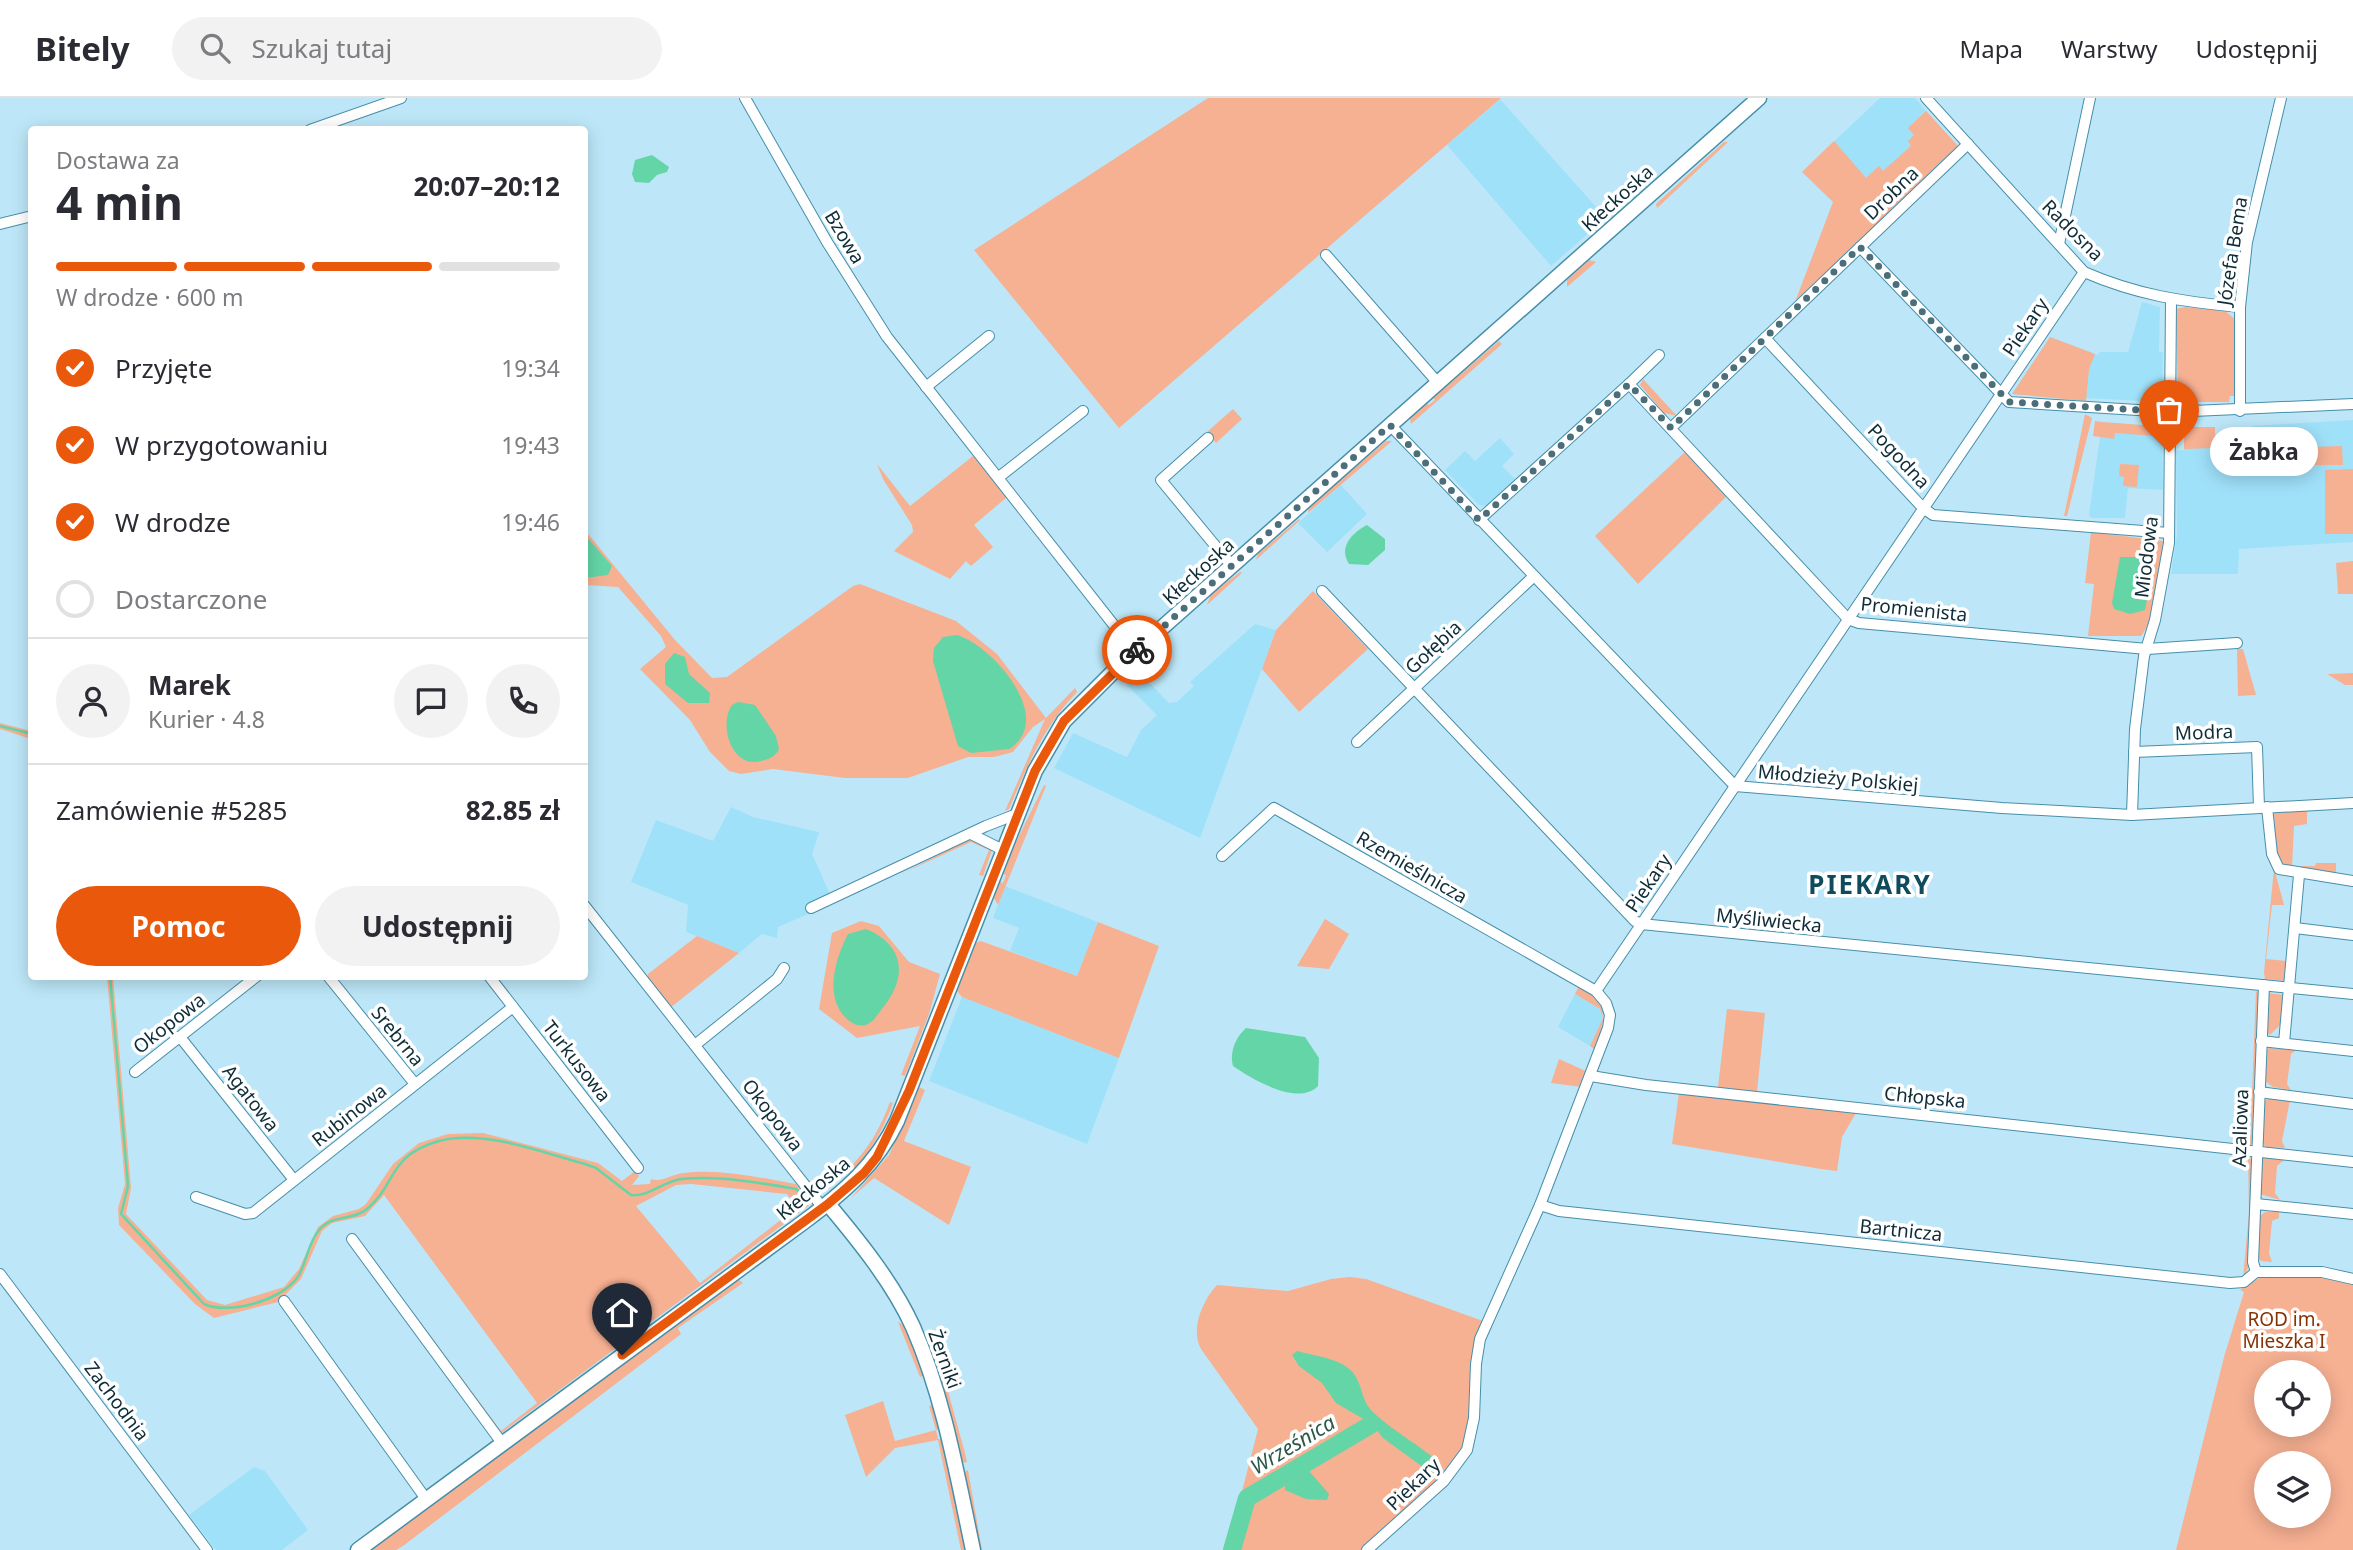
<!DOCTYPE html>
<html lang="pl">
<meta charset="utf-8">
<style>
body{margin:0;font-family:"Noto Sans",sans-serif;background:#f2f2f3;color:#2b2b33;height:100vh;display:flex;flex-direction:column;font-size:26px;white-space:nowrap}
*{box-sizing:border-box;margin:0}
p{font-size:23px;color:#7c7c81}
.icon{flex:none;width:38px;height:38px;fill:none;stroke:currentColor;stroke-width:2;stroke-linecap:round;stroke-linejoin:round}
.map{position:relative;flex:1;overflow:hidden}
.side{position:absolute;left:28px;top:28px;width:560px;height:854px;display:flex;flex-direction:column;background:#fff;border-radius:7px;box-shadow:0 4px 18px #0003}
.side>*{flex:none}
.tools{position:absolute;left:2254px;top:1262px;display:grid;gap:14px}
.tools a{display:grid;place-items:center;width:77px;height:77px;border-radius:50%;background:#fff;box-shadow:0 4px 18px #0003;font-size:35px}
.pin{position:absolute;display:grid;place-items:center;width:60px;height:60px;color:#fff;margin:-72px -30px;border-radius:50% 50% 50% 0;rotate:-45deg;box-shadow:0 0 7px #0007}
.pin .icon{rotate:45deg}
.courier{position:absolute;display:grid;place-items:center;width:70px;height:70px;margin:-35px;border:5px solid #ea580c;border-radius:50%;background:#fff;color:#222;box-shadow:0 2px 9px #0007}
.bubble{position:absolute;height:49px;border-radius:24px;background:#fff;box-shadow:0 4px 18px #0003;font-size:23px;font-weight:700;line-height:49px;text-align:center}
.headline em{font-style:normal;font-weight:700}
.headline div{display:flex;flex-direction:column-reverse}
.headline{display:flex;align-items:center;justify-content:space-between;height:119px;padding:0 28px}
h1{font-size:46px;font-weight:700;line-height:52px}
.bar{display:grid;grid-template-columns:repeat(4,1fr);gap:10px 7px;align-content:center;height:84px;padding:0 28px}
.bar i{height:9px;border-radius:5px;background:#e1e1e2}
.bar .on{background:#ea580c}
.bar p{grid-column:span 4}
.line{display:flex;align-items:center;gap:18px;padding:0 28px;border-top:2px solid #e1e1e2}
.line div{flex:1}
.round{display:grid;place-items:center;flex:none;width:74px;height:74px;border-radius:37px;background:#f2f2f3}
ol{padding:0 28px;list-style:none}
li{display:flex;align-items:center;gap:21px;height:77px}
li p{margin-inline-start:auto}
li .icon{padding:7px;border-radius:50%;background:#ea580c;color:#fff;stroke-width:4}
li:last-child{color:#7c7c81}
li i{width:38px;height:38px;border:4px solid #e1e1e2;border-radius:50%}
.button{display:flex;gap:14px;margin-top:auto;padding:14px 28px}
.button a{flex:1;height:80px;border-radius:42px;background:#ea580c;color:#fff;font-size:28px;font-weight:700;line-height:80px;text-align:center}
.button a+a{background:#f2f2f3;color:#2b2b33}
header{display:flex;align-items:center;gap:42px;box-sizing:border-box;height:98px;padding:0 35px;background:#fff;border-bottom:2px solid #e1e1e2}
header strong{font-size:33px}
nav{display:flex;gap:38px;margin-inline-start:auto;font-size:24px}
.search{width:490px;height:63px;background:#f2f2f3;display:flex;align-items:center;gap:18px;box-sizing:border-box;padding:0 24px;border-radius:38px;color:#7c7c81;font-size:26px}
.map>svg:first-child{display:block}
</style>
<header>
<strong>Bitely</strong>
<div class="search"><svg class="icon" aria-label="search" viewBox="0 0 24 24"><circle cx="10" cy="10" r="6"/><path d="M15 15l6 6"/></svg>Szukaj tutaj</div>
<nav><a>Mapa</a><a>Warstwy</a><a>Udostępnij</a></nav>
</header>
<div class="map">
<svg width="2353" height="1452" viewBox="0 0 2353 1452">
<rect width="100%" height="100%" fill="#bde7f8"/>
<g fill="#a0e1fa">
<polygon points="1880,0 1915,0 1941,30 1867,128 1802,74"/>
<polygon points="1500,1 1606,120 1551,168 1447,47"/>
<polygon points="2142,204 2160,209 2159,254 2163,254 2162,300 2158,304 2012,296 2050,239 2098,257 2100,254 2128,254"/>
<polygon points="2353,322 2353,444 2239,451 2238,476 2171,476 2177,436 2176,353 2184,352 2184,329 2215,329 2215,350 2245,349 2251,349 2251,328"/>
<polygon points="2102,324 2162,329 2163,392 2128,390 2125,420 2091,420 2089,417"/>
<polygon points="1500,340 1514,356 1502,368 1515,381 1486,408 1479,407 1445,372 1465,353 1475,363"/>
<polygon points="1341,387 1367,416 1327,454 1298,425"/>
<polygon points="1255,526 1276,532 1200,740 1054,670 1073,635 1127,659 1141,632 1157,617 1126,586 1138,573 1169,605 1177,604 1194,588 1190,584"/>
<polygon points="731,709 753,719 819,734 812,756 830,796 809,805 813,814 778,829 777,840 762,836 739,855 686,834 688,807 631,784 656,722 713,743"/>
<polygon points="1005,788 1098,824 1077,878 1010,853 1019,830 993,820"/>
<polygon points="1575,896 1600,911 1603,920 1590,948 1558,929"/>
<polygon points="962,899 1119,960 1087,1046 929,983"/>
<polygon points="254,1369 265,1373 308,1432 282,1452 216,1452 189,1417"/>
</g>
<g fill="#f6b092" fill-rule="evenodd">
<polygon points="1208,0 1501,0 1119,330 974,152"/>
<polygon points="1926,13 1958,48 1795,204 1833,104 1802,74 1834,43 1866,80 1879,68 1883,73 1911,48 1908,43 1914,37 1908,30"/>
<polygon points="1724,44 1728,44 1657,110 1656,106"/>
<polygon points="1589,162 1596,164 1567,189 1567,182"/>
<polygon points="2185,209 2225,213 2235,221 2235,298 2230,298 2229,304 2178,304 2176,211"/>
<polygon points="2050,239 2095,256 2089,271 2086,303 2012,296"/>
<polygon points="1499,243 1502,246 1411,326 1410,320 1427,305 1429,307 1435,302 1433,300"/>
<polygon points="1643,281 1677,318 1664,315 1640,287"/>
<polygon points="1233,311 1242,321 1216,345 1207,334"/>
<polygon points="2085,316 2092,320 2067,418 2064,418"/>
<polygon points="2095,323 2102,324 2156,328 2154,338 2115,335 2114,341 2093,338"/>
<polygon points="2184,329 2215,329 2215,350 2184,351"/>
<polygon points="1386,343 1392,343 1308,415 1309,409"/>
<polygon points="2342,348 2343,367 2312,367 2311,349"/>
<polygon points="1685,354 1727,398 1638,486 1595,438"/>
<polygon points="973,358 1007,399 974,427 993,449 971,468 966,463 950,481 894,453 913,434 912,427 883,381 877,366 910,408"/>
<polygon points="2120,366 2139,367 2137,389 2123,388 2124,379 2119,378"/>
<polygon points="2353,371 2353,436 2325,436 2325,372"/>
<polygon points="1299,421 1300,422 1256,462 1258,456"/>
<path d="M 584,431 L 675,542 L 712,580 L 727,579 L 853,488 L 860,486 L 956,523 L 997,556 L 1046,620 L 1075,590 L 1077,594 C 1044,628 1027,668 1009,711 L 1005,713 L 1045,621 L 1033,629 L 1013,654 L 994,659 L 968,659 L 908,680 L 845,680 L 773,671 L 741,676 L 729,673 L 710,654 L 690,622 L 640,571 L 666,549 L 661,538 L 618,489 L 585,487 Z"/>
<path d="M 2091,434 L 2163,443 C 2166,462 2154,524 2141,538 L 2088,538 L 2094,486 L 2085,485 Z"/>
<polygon points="2353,463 2353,496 2338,496 2336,465"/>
<polygon points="1240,474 1242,475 1207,507 1211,496"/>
<polygon points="1313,493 1368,551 1299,614 1262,571 1276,532"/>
<polygon points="2237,551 2243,551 2256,597 2238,598"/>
<polygon points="2353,575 2353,587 2345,587 2327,576"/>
<polygon points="0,625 31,633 31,641 0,631"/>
<polygon points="1044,687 1046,688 998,807 994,800 998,783 1003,785 1006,777 1001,775"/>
<polygon points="2307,710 2307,726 2294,728 2292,769 2282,770 2277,757 2274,716 2277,712"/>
<polygon points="972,740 992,752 983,778 979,777 989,752 971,744 905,774"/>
<polygon points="2316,765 2336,765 2336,777 2301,774 2301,768 2315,768"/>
<polygon points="2274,770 2284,807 2272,807 2266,861 2286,863 2286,883 2265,881 2264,874"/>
<polygon points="1325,821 1349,836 1329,871 1297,868"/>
<polygon points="861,823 879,828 909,864 940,876 929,916 905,978 901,977 920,928 857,940 819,911 832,835"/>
<polygon points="1098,824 1159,848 1119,960 962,899 957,893 975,845 981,843 1077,878"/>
<polygon points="697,838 739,855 670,910 648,882 648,876"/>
<path d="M 107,879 L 113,879 L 131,1090 L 126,1116 L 207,1202 L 225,1207 L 284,1189 L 299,1171 L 318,1129 L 333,1118 L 359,1111 L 366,1106 L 393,1066 L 419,1045 L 448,1036 L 483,1035 L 598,1065 L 622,1083 L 635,1073 L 639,1078 L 632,1087 L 650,1086 L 651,1081 C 662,1085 672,1076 684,1075 C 719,1070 761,1080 796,1086 L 812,1105 L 500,1336 L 404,1202 L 501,1333 L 537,1305 L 384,1097 L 365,1118 L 332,1125 L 322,1133 L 301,1181 L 278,1204 L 214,1220 L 195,1206 L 119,1127 L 118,1110 L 125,1086 ZM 691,1086 L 787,1096 L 797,1109 L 700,1185 L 636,1108 L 676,1087 Z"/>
<path d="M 1579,888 C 1611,906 1605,921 1595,952 L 1590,948 L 1603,920 L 1600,911 L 1575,896 Z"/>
<polygon points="2256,893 2259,896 2253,1044 2250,1047"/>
<polygon points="2267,895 2285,897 2280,927 2270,937 2265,932"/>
<polygon points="1727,911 1765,915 1757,994 1718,989"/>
<polygon points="2269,950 2296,952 2291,956 2287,986 2291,992 2273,989 2264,982 2266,953"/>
<polygon points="1559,961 1588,974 1582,989 1551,985"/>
<polygon points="919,989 925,992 904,1043 971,1069 949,1127 874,1080 851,1100 889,1057"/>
<polygon points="1679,995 1856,1015 1842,1039 1837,1073 1821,1071 1672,1046"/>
<polygon points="2271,1000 2290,1002 2282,1043 2285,1050 2266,1049 2262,1045 2264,1003"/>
<path d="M 890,1004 L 893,1005 C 883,1032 870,1055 850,1075 L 847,1072 C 868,1052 880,1031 890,1004 Z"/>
<path d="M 2248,1057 L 2251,1061 C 2252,1082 2256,1168 2243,1180 L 2249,1115 Z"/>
<polygon points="2263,1058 2285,1061 2277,1068 2275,1095 2280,1102 2260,1096"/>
<polygon points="2265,1114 2279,1114 2279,1120 2272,1123 2269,1155 2272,1164 2261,1163 2257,1159 2260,1118"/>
<path d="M 2267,1175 L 2336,1181 L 2353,1186 L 2353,1452 L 2176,1452 L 2224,1259 L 2244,1194 L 2240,1192 ZM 2266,1274 L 2319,1274 L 2319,1326 L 2266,1326 ZM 2266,1365 L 2319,1365 L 2319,1418 L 2266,1418 Z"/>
<path d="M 1350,1179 L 1366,1181 L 1483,1223 L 1464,1348 L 1438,1383 L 1361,1452 L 1227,1452 L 1258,1331 L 1201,1251 C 1190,1231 1203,1202 1217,1187 L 1288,1193 L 1331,1181 Z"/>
<polygon points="738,1181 743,1185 678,1230 681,1236 403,1448 396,1452 369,1452"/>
<path d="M 898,1224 C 914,1231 919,1261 924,1277 L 920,1279 Z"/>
<polygon points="940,1264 965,1355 967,1364 962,1365 935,1267"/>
<polygon points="883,1303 895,1343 936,1332 929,1308 934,1307 940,1330 936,1332 938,1341 943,1342 967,1452 961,1452 938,1342 895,1350 866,1379 845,1317"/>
<polygon points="968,1372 982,1452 979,1452 964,1374"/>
</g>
<g fill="#64d5a6">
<polygon points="652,57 669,69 667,74 657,77 649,85 635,84 632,76 635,62"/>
<path d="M 1367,427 L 1385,441 L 1385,452 L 1368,467 L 1349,466 C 1338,449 1352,435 1367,427 Z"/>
<polygon points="585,437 612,468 608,477 585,480"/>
<polygon points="2120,459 2138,459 2154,465 2145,512 2130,516 2114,511 2112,505"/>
<path d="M 957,537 C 992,547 1057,621 1009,651 L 971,655 L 958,648 L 933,563 L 934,550 L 943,539 Z"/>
<polygon points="674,555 685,559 689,576 710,595 709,605 688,605 665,586 665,566"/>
<path d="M 738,604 L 755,607 L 776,638 L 779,651 C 775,659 769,661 761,663 C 732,671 718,627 732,607 Z"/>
<path d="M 866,831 C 907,848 907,882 881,912 C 877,918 873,924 866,927 C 858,929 851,925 846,920 C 824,899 835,861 848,836 Z"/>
<path d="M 1246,930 L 1305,939 L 1319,960 L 1318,988 C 1298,1009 1252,981 1233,968 C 1229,954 1236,939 1246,930 Z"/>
<path d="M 1297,1253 C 1317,1259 1349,1260 1358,1283 C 1364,1297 1363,1305 1375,1316 C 1396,1335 1419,1347 1440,1365 L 1440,1373 L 1431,1375 L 1383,1340 L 1372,1326 L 1336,1305 L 1322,1285 L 1299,1268 L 1292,1257 Z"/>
<polygon points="1309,1373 1329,1396 1327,1402 1306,1401 1285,1392 1285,1388"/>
</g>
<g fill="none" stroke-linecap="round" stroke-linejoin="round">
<g stroke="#64d5a6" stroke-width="2.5">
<polyline points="0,628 32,636"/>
<path d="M 110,878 L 128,1088 L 121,1116 L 204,1206 C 229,1217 280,1203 297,1180 C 307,1166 307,1146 319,1132 C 332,1116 353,1123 367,1111 C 397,1086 388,1057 439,1043 C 483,1031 541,1054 585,1066 L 596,1070 L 631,1097 C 650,1099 663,1083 682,1081 C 718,1077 761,1085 796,1091 L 808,1103"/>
</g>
<polyline stroke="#64d5a6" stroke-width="18" points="1232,1452 1247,1400 1372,1326"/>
<g stroke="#468fa8" stroke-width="12">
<g id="street">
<polyline points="745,0 827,144 887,239 1135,554"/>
<path d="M 1926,0 L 2084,174 C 2137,197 2183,204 2240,209"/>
<polyline points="310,32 401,0"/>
<polyline points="0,126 32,118"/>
<polyline points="2059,146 2090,0"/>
<polyline points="1860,149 2009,304 2170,314 2353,306"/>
<polyline points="1326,157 1438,285"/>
<polyline points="1765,240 1923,410 1933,417 2169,435"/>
<polyline points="1629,286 1659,257"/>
<polyline points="926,289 989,238"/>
<polyline points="2240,313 2240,209 2247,144 2281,0"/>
<polyline points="1390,327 1735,688 2002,710 2132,717 2353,705"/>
<polyline points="1671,330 1968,46"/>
<polyline points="1208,340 1161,382 1232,468"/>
<polyline points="999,379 1083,313"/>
<polyline points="1479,422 1629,286 1848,521 1859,525 2147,551 2237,545"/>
<polyline points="1322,493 1635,823 1641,826 2353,896"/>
<polyline points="1357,644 1533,479"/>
<polyline points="2134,654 2257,649 2259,709"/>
<polyline points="2267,709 2272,756 2279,771 2353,783"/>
<polyline points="2132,717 2135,631 2144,558 2155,522 2169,445 2171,202"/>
<polyline points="971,736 1003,752"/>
<polyline points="1222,758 1274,710 1596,893 1606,905 1610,917 1608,930 1540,1107 1480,1241 1476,1266 1474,1320 1467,1352 1444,1383 1367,1452"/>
<polyline points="584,807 823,1110"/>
<polyline points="811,810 986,728 1017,716"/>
<polyline points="2295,830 2353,837"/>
<polyline points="328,878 415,986"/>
<polyline points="489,878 638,1070"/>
<polyline points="1596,893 2084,174"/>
<polyline points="180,939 294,1082"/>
<polyline points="2261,943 2353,953"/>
<polyline points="2284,945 2299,777"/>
<polyline points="695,947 777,881 784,870"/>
<polyline points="135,974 257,878"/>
<polyline points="1591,978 1646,987 2353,1064"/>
<polyline points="2259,994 2353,1006"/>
<polyline points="196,1099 245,1116 253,1115 513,909"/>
<polyline points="2256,1106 2353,1116"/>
<polyline points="1540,1107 1559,1113 2230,1185 2244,1184 2256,1174"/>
<polyline points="352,1141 502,1345"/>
<polyline points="2256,1174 2253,1164 2264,887"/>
<polyline points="2256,1174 2322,1174 2353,1181"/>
<polyline points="0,1176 207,1452"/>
<polyline points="284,1203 426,1401"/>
</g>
</g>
<g stroke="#468fa8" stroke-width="17">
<g id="secondary">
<path d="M 828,1106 C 859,1143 893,1185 913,1229 C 944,1300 957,1377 973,1452"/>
<path d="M 358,1452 L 805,1123 C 844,1094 876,1067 897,1023 L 1035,673 L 1064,623 L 1120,567 L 1759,0"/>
</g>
</g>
<use href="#street" stroke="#fff" stroke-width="10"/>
<use href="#secondary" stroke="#fff" stroke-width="14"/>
</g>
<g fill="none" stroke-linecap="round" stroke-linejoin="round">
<polyline stroke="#4b6e7b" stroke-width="7" stroke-dasharray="0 12.6" points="1137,552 1390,327 1479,422 1629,286 1671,330 1860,149 2009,304 2170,314 2169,354"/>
<polyline stroke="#ea580c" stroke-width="9" points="622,1257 828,1106 864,1075 877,1059 909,993 1035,673 1064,623 1137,552"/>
</g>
<g text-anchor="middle" stroke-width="7" stroke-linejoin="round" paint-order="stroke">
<g font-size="19" fill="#0e2d38" stroke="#fff">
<text transform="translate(1891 95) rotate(-44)" y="7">Drobna</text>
<text transform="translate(1617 100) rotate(-42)" y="7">Kłeckoska</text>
<text transform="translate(2073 132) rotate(45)" y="7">Radosna</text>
<text transform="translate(845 139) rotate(59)" y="7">Bzowa</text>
<text transform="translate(2232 153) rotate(-81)" y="7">Józefa Bema</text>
<text transform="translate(2025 229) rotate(-56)" y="7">Piekary</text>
<text transform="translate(1899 358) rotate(47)" y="7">Pogodna</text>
<text transform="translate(2146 459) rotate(-83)" y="7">Miodowa</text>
<text transform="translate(1198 473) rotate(-42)" y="7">Kłeckoska</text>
<text transform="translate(1914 511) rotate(6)" y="7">Promienista</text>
<text transform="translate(1433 549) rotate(-43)" y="7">Gołębia</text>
<text transform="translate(2204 634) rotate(-2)" y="7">Modra</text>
<text transform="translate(1838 680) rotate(5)" y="7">Młodzieży Polskiej</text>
<text transform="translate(1412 769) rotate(30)" y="7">Rzemieślnicza</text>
<text transform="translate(1648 785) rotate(-56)" y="7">Piekary</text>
<text transform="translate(1769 822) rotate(6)" y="7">Myśliwiecka</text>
<text transform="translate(169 925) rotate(-38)" y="7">Okopowa</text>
<text transform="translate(398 938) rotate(51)" y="7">Srebrna</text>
<text transform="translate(577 963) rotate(52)" y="7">Turkusowa</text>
<text transform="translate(1925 999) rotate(6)" y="7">Chłopska</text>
<text transform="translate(251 1000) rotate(52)" y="7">Agatowa</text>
<text transform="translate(349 1017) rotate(-38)" y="7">Rubinowa</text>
<text transform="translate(773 1017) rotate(52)" y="7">Okopowa</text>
<text transform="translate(2240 1030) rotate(-88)" y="7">Azaliowa</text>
<text transform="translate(813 1090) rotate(-39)" y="7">Kłeckoska</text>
<text transform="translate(1901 1132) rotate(6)" y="7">Bartnicza</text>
<text transform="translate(945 1261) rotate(70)" y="7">Żerniki</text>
<text transform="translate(117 1303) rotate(53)" y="7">Zachodnia</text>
<text transform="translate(1413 1386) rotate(-44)" y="7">Piekary</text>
</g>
<g font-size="19" fill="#863405" stroke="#fff">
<text x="2284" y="1228">ROD im.<tspan x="2284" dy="22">Mieszka I</tspan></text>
</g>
<g font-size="21" font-style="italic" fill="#2b5946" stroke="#fff">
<text transform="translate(1293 1347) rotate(-31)" y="7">Wrześnica</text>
</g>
<g font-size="26" font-weight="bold" letter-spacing="2" fill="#0e4b5d" stroke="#fff">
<text x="1870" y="796">PIEKARY</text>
</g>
</g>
</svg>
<div class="tools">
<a><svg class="icon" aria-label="locate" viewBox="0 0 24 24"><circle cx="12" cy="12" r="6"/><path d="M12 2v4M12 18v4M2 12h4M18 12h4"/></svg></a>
<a><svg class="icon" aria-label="layers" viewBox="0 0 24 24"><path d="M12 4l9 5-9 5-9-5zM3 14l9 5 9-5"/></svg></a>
</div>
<div class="pin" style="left:2169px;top:354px;background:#ea580c"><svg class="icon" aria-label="bag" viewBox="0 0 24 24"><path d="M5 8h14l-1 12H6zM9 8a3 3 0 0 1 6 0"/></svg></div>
<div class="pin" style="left:622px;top:1257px;background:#1f2937"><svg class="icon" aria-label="home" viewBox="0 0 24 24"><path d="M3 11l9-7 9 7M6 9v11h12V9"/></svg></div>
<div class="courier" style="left:1137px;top:552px"><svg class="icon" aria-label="bike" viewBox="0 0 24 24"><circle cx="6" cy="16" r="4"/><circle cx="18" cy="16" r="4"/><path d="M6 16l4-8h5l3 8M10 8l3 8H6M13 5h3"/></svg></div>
<div class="bubble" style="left:2210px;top:329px;width:108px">Żabka</div>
<section class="side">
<div class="headline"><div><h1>4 min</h1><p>Dostawa za</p></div><em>20:07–20:12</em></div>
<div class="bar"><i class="on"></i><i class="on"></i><i class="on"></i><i></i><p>W drodze · 600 m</p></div>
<ol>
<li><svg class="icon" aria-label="check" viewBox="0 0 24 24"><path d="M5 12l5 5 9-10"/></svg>Przyjęte<p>19:34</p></li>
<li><svg class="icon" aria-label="check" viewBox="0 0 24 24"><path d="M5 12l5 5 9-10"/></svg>W przygotowaniu<p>19:43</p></li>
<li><svg class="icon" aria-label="check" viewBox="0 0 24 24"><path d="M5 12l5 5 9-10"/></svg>W drodze<p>19:46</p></li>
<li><i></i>Dostarczone</li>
</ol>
<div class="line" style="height:126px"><a class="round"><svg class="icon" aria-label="person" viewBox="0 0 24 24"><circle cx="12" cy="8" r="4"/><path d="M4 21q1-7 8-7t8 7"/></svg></a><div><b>Marek</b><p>Kurier · 4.8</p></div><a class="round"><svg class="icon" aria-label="chat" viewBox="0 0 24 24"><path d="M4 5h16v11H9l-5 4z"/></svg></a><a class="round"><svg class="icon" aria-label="phone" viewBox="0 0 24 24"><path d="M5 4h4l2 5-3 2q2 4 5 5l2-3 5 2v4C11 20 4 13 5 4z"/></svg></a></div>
<div class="line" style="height:91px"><div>Zamówienie #5285</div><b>82.85 zł</b></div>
<div class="button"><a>Pomoc</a><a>Udostępnij</a></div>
</section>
</div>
